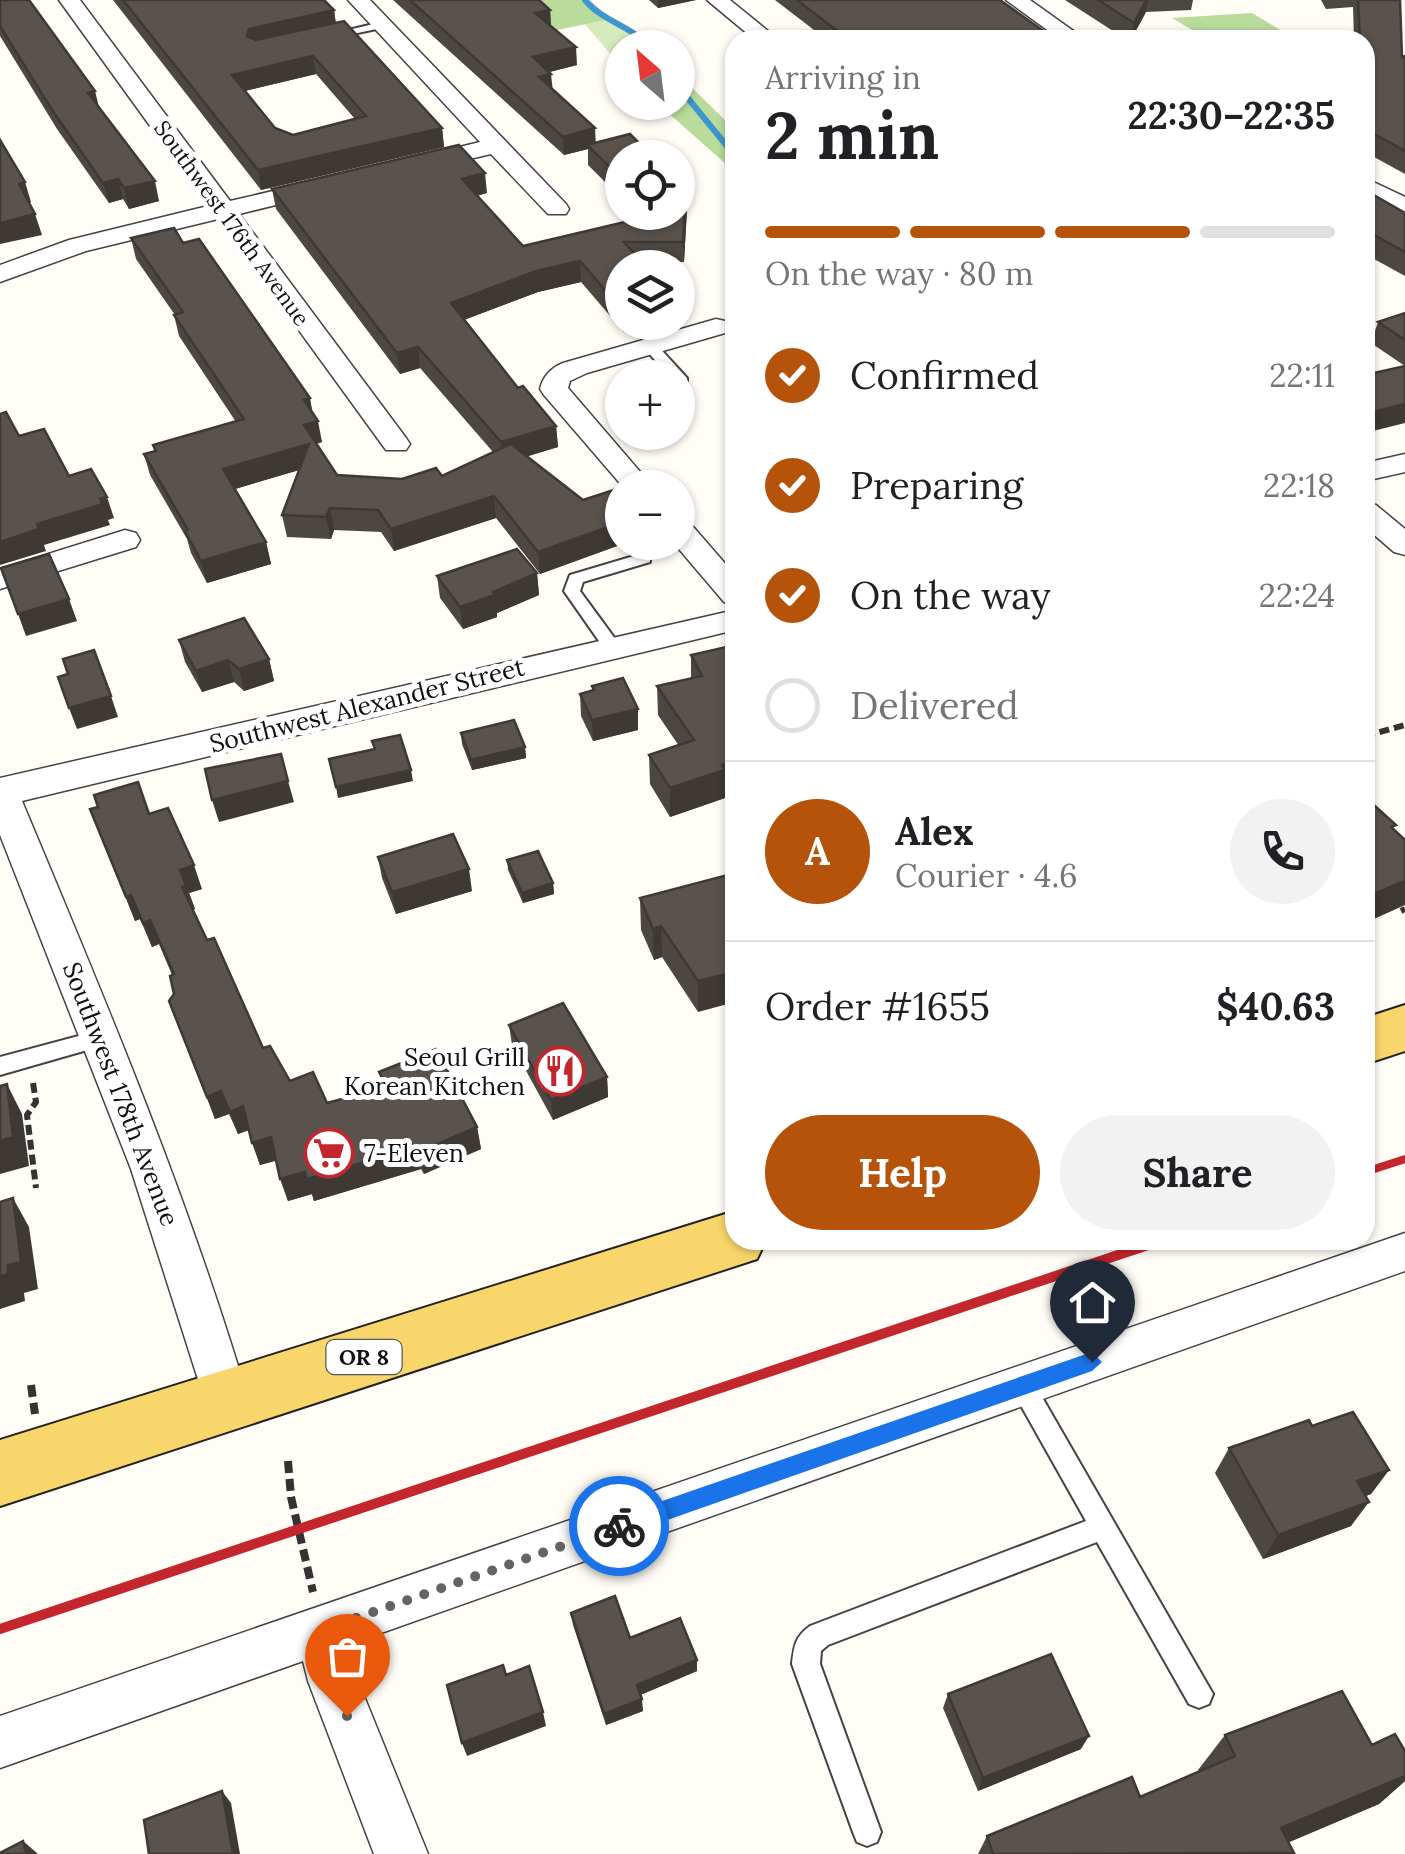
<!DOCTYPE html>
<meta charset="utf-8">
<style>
body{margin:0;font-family:Lora,serif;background:#f2f2f2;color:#202124;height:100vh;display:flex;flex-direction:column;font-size:38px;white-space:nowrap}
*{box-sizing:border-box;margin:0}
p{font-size:32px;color:#757577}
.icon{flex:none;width:55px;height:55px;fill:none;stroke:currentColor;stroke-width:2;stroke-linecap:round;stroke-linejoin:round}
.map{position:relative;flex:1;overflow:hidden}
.sheet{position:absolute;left:725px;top:30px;width:650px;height:1220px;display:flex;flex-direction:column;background:#fff;border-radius:30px;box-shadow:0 2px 8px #0004}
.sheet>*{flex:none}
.needle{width:65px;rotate:332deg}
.buttons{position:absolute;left:605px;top:30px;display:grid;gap:20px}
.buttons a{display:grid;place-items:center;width:90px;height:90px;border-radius:50%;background:#fff;box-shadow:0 2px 8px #0004;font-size:50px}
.pin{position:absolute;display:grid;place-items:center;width:85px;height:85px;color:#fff;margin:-102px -42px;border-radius:50% 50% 50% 0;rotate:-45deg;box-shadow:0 0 10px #0007}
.pin .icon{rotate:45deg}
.courier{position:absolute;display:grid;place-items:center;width:100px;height:100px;margin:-50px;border:8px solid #1a73e8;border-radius:50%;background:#fff;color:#222;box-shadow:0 2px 12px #0007}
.summary em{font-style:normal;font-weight:700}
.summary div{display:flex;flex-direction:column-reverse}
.summary{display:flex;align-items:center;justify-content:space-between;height:170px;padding:0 40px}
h1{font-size:65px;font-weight:700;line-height:75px}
.bar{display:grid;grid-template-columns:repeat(4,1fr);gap:15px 10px;align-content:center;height:120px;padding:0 40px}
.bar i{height:12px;border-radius:8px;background:#e0e0e0}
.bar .active{background:#b45309}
.bar p{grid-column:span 4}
.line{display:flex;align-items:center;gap:25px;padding:0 40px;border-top:2px solid #e0e0e0}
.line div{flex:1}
.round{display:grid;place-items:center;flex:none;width:105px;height:105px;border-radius:52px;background:#f2f2f2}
ol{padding:0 40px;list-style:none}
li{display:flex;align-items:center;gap:30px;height:110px}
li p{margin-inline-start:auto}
li .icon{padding:10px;border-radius:50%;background:#b45309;color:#fff;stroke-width:4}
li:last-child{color:#757577}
li i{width:55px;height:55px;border:5px solid #e0e0e0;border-radius:50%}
.cta{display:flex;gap:20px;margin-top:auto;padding:20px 40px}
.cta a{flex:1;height:115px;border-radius:60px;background:#b45309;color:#fff;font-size:40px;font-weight:700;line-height:115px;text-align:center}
.cta a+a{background:#f2f2f2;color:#202124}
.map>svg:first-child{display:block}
</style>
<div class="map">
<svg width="1405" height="1854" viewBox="0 0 1405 1854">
<rect width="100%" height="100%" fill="#fffdf5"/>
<polygon fill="#d5ebbd" points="611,19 650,47 622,48 622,53 612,56 585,24"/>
<g fill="#b9dc9c">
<polygon points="522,0 589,0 611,19 552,31"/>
<polygon points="1252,13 1297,40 1209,40 1172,18"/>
<polygon points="678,74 735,130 735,172 657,103 678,102"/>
</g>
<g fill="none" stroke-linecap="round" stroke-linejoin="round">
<g stroke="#3f96cf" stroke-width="6">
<path d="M 585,0 C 603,22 632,26 651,48"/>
<polyline points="678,86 735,156"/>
</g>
<g stroke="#444" stroke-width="4">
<g id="service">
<polygon points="382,22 386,23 386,27 329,39 323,36"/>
<polygon points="650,342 655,343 687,378 687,384 678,384 678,378 671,378 645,349 645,343"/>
<polygon points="644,553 650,554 650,562 583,582 580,591 621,647 618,651 606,651 564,591 570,575"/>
<polygon points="101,1030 108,1032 112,1038 108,1044 0,1075 0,1057"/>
<path d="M 1022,1375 L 1031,1378 L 1213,1694 L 1209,1704 L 1199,1708 L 1189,1704 L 1097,1542 L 828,1645 L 821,1651 L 820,1664 L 881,1832 L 877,1842 L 867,1846 L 857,1842 L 853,1832 L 792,1664 C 794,1646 795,1637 810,1626 L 1086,1521 L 1010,1386 L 1013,1378 Z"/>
</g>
</g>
<g stroke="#444" stroke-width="3">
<g id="minor">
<polygon points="59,0 80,0 230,201 320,180 329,182 332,187 329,192 239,214 406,438 410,444 406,450 386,450 218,219 86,251 0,282 0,265 69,240 208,206"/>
<polygon points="348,0 370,0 566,204 569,209 566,214 548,214 491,154 418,171 410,169 406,164 410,159 480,142"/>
<polygon points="707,0 730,0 779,40 755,40"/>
<polygon points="1006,0 1030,0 1086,40 1061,40"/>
<polygon points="1365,178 1405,197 1405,214 1365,195"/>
<path d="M 716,319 L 725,321 L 729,327 L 725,333 L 587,373 L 570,381 L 568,388 L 654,488 L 624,488 L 544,395 L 540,389 C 543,376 551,368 563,363 Z"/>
<polygon points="1405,454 1405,472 1365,481 1365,463"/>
<polygon points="1365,503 1376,505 1405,529 1405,555 1394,552 1365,527"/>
<polygon points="678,520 689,522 735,575 735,605 724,602 673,542 678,542"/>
<polygon points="125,530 136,533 140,540 136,547 0,589 0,569"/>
<path d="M 735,610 L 735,630 L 22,801 C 105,999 188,1196 249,1402 L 242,1417 L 226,1424 L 210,1417 L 131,1169 L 0,835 L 0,778 Z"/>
<polygon points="1405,1233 1405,1271 350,1644 358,1681 428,1854 374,1854 308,1681 303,1661 0,1768 0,1716"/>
</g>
</g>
<g stroke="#222" stroke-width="4">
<g id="primary">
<polygon points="1405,1005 1405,1051 1365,1064 1365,1018"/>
<polygon points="735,1211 735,1240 766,1240 757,1259 0,1506 0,1440"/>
</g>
</g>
<g stroke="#333" stroke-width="6" stroke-dasharray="10 5" stroke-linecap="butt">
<polyline points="1365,736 1405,725"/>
<polyline points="1401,911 1405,909"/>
<polyline points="33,1083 36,1102 27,1115 36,1188"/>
</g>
<g stroke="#333" stroke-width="8" stroke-dasharray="12 6" stroke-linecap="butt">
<polyline points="31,1385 35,1414"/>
<polyline points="288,1461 291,1497 313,1592"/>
</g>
<use href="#service" fill="#fff" fill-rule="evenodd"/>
<use href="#minor" fill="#fff" fill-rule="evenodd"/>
<use href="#primary" fill="#f9d66b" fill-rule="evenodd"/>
<polyline stroke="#c4262e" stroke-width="8" points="1365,1172 1405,1159"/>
<polyline stroke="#c4262e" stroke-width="10" points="0,1629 1163,1240"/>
</g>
<g fill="#4d4742" fill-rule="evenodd">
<polygon points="0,0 99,107 159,201 129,209 123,199 109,203 57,129 0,36"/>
<path d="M 113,0 L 324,0 L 334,10 L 336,23 L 442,128 L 444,147 L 261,190 ZM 316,74 L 355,119 L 293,135 L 275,128 L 245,91 Z"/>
<polygon points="393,0 539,0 550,10 551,26 577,65 549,72 552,89 596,143 622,158 622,199 588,165 588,149 564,155"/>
<polygon points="649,0 696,0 658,8"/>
<polygon points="775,0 1000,0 1056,40 827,40"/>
<polygon points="1065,0 1193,0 1191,10 1146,12 1131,40 1127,40"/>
<polygon points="1321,0 1400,0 1402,57 1405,56 1405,174 1365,152 1365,40 1354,40 1353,7 1326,9"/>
<polygon points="272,189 487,193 477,196 523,246 643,218 637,212 678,212 687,209 684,262 643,263 622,268 622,322 660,322 624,332 581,282 538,292 464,320 518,388 556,426 558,447 527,456 622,542 628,542 540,574 496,518 394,551 381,532 334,530 331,539 287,537 282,515 299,470 235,489 266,542 271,564 207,583 191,553 187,539 150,475 144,454 154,451 153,445 236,422 179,336 174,315 175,315 136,259 131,238 183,243 313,414 322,442 316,444 337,475 402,479 442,476 493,452 420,368 400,374 276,209"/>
<polygon points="1365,190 1405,213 1405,276 1365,254"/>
<polygon points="1405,313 1405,366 1371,343 1378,322"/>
<polygon points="537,573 539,595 497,613 497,617 463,629 440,598 437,576"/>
<polygon points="179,640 269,659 274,681 244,691 234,682 202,692 185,662"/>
<polygon points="735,645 735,789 725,792 725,798 670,817 650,784 649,755 679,746 658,715 657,686 691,678 691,655"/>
<polygon points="592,686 638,709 638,730 593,741 581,716 580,694 593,691"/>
<polygon points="461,733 525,747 526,758 472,770 462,744"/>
<polygon points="90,809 149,814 202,889 189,893 195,909 193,910 207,940 263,1048 290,1081 327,1103 383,1088 379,1072 477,1127 481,1149 424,1174 421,1169 314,1201 312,1194 288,1201 276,1160 260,1165 249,1130 238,1134 229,1114 215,1119 169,1001 174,994 172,975 159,944 152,947 140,919 135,921"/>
<polygon points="378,857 472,891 396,914 382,878"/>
<polygon points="507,860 553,883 554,894 523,903 508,870"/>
<polygon points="735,873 698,1012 662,957 654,960 641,930 640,898"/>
<polygon points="509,1025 607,1077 608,1097 553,1120 512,1045"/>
<polygon points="1229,1448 1389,1470 1371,1494 1366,1496 1351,1526 1263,1559 1215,1473"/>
<polygon points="571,1613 630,1638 697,1660 697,1671 640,1695 643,1711 606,1725 573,1625"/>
<polygon points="948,1694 1081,1749 978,1791 943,1708"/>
<polygon points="1225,1735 1372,1745 1405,1751 1405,1781 1379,1804 1289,1842 1294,1854 978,1854 987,1836 1140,1797 1199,1771 1198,1770"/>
</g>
<g fill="#3f3936">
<polygon points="658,0 696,0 658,8"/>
<polygon points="1146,0 1148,0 1145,14 1130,40 1134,23"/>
<polygon points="334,10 336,28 252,47 247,36 249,29"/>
<polygon points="550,10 551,27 535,13"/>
<polygon points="576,47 577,65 534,76 533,57"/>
<polygon points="313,56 316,74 236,93 232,75"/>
<polygon points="551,74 553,92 539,77"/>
<polygon points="95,91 100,111 88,93"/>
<polygon points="442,128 444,147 261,190 258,170"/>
<polygon points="595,128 596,146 587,145 588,149 564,155 563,137"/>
<polygon points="485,173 487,193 464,199 462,179"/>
<polygon points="118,179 123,199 109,203 103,183"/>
<polygon points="155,181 159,201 129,209 124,188"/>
<polygon points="25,182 31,202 25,204 19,184"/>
<polygon points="686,189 687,209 684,262 683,242"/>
<polygon points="35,214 42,235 0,244 0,223"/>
<polygon points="580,261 581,282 538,292 453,324 451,303 536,271"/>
<polygon points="624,322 660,322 624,332"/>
<polygon points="418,347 420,368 400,374 397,353"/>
<polygon points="310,398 314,420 304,400"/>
<polygon points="1405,404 1405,423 1365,433 1365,414"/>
<polygon points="318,421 322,442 309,446 313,466 228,491 223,469 304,425"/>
<polygon points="556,426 558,447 503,464 501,442"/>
<polygon points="494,496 496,518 394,551 391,529"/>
<polygon points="107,497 114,518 108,520 110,525 44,545 46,551 0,565 0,542 37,524"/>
<polygon points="330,508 334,530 331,539 326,517"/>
<polygon points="622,522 622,542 628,542 540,574 538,552"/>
<polygon points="266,542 271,564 207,583 201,561"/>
<polygon points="537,573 539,595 497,613 497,617 463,629 460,607"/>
<polygon points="69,599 77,621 26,636 18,614"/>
<polygon points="269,659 274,681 244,691 239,669"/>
<polygon points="228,660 234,682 202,692 196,671"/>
<polygon points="111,696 118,717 77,729 69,708"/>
<polygon points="638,709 638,730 593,741 592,720"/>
<polygon points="525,747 526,758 472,770 471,760"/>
<polygon points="735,761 735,789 725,792 725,798 670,817 670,788"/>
<polygon points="411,770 413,781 338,798 336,787"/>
<polygon points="288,781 294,802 219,822 212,800"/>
<polygon points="194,865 202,889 189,893 195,909 191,911 182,887 180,870"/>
<polygon points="469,869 472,891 396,914 392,892"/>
<polygon points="1405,881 1405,905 1365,923 1365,906 1369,896"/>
<polygon points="553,883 554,894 523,903 522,893"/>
<polygon points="131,895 140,919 135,921 126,897"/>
<polygon points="150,920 159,944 152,947 143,923"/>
<polygon points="661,926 662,957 654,960 653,929"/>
<polygon points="735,972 735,1002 698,1012 698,981"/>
<polygon points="607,1077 608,1097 553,1120 551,1100"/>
<polygon points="7,1084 22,1114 29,1166 0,1174 0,1141"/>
<polygon points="221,1091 229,1114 215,1119 207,1097"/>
<polygon points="243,1106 251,1129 238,1134 230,1112"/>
<polygon points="477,1127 481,1149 424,1174 419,1152"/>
<polygon points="271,1137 279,1160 260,1165 252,1143"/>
<polygon points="416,1147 421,1169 314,1201 312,1194 288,1201 280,1179"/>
<polygon points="13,1198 29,1227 38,1289 24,1293 25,1301 0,1309 0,1276 8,1265"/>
<polygon points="1389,1470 1371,1494 1339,1506 1357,1481"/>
<polygon points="1369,1502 1351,1526 1263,1559 1278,1535"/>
<polygon points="697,1660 697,1671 638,1696 637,1685"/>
<polygon points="642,1699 643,1711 606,1725 604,1714"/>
<polygon points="543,1712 546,1726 467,1756 462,1743"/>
<polygon points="1089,1736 1081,1749 978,1791 983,1778"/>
<polygon points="1405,1776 1405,1781 1379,1804 1261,1854 1281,1828"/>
<polygon points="222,1791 231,1803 240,1854 233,1854"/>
<polygon points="23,1841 38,1854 26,1854"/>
</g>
<g fill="#5a524d" stroke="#3f3936" stroke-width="2.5" fill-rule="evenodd">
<polygon points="0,0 29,0 95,91 88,93 155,181 124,188 118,179 103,183 52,110 0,26"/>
<path d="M 123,0 L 324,0 L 334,10 L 249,29 L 247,36 L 256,40 L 344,21 L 442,128 L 258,170 ZM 313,56 L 366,116 L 293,135 L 275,128 L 232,75 Z"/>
<polygon points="410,0 539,0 550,10 535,13 576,47 533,57 551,74 539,77 595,128 563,137"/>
<polygon points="797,0 1000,0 1056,40 849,40"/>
<polygon points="1098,0 1146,0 1134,23"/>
<polygon points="1358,0 1400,0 1402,57 1405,56 1405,151 1365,129 1365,40 1360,40"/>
<polygon points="630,134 654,158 622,158 622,179 587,145"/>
<polygon points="0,140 25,182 19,184 35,214 0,223"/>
<polygon points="459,145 485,173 462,179 523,246 659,214 658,212 678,212 678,180 686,189 683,242 624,242 647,268 622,268 622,310 580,261 536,271 451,303 518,388 523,386 556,426 501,442 418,347 397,353 272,189"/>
<polygon points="1365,190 1405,213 1405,252 1365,230"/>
<polygon points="174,228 183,243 199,239 310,398 304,400 318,421 304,425 337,475 402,479 436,468 442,476 511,444 583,500 620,488 622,490 622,522 538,552 494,496 391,529 378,510 330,508 326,517 282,515 309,444 223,469 266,542 201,561 185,531 188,530 144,454 156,451 153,445 244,419 174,315 183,312 131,238"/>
<polygon points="1405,313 1405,340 1378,322"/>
<polygon points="1405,366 1405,404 1365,414 1365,375"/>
<polygon points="6,412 19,436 44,429 69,476 91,469 107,497 100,499 103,504 37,524 39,529 0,542 0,414"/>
<polygon points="517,549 537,573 493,592 495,595 460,607 437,576"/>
<polygon points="49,554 69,599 18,614 1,568"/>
<polygon points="244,618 269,659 239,669 228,660 196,671 179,640"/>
<polygon points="735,645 735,761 722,765 725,770 670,788 649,755 694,740 657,686 702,676 691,655"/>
<polygon points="94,650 111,696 69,708 58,677 68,674 63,659"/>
<polygon points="623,678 638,709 592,720 580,694 594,690 592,686"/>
<polygon points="514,720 525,747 471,760 461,733"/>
<polygon points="400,735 411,770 336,787 329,759 375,749 372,741"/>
<polygon points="281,754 288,781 212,800 205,769"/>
<polygon points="138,782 149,814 168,808 194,865 180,870 186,885 182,887 207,940 214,938 263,1048 270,1046 290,1081 313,1072 327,1103 387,1087 379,1072 436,1049 477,1127 419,1152 416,1147 307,1179 305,1172 280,1179 271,1137 252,1143 243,1106 230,1112 221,1091 207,1097 169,1001 174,994 170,976 174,974 150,920 143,923 131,895 126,897 90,809 98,807 94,795"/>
<polygon points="1365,797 1396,825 1391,827 1405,840 1405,881 1369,896 1365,892"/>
<polygon points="453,834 469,869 392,892 378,857"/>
<polygon points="538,851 553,883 522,893 507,860"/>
<polygon points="735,873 735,972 698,981 661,926 653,929 640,898"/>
<polygon points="563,1003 607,1077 551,1100 509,1025"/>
<polygon points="7,1084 13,1137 0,1141 0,1086"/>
<polygon points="13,1198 21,1262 8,1265 8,1274 0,1276 0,1202"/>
<polygon points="1353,1412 1389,1470 1357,1481 1369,1502 1278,1535 1229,1448 1309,1420 1312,1426"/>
<polygon points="615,1596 630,1638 680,1618 697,1660 637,1685 642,1699 604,1714 571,1613"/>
<polygon points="1051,1654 1089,1736 983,1778 948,1694"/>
<polygon points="503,1665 506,1675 529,1666 543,1712 462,1743 447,1685"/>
<polygon points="1342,1691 1372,1745 1395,1734 1405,1751 1405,1776 1281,1828 1294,1853 993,1854 987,1836 1132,1777 1140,1797 1235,1756 1225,1735"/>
<polygon points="222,1791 233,1854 149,1854 144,1820"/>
<polygon points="23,1841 26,1854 0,1854 0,1853"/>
</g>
<polygon fill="#1a73e8" points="1092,1352 1102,1362 1092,1371 619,1537 611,1534 608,1526 611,1519 619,1516"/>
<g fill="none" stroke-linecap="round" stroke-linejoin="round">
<polyline stroke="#646461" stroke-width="10" stroke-dasharray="0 18" points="347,1716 334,1681 322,1630 619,1526"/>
</g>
<defs>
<g id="restaurant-ring" transform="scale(2.5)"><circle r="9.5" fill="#fff" stroke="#c4262e" stroke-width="1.5"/><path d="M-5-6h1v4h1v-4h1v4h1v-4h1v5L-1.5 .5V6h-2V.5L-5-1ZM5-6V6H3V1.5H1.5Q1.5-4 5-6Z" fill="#c4262e"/></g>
<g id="supermarket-ring" transform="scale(2.5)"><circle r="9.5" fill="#fff" stroke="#c4262e" stroke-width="1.5"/><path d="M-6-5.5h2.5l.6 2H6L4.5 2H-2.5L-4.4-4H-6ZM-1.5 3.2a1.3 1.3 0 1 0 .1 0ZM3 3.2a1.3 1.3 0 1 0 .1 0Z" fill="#c4262e"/></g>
</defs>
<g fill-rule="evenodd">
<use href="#restaurant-ring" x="560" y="1071"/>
<use href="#supermarket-ring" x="329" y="1153"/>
</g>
<g text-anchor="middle" stroke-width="10" stroke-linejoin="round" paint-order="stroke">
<g font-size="22" fill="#111" stroke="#fff">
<text transform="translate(232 223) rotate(54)" y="8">Southwest 176th Avenue</text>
</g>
<rect fill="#fff" stroke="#585858" stroke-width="2.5" x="326.5" y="1340" width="75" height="34" rx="8"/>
<g font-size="22" font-weight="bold" fill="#111">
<text x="364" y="1365">OR 8</text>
</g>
<g font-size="25" fill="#111" stroke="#fff">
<text transform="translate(367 705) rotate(-14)" y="9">Southwest Alexander Street</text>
<text transform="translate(121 1094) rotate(69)" y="9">Southwest 178th Avenue</text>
</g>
<g font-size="25" fill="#111" stroke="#fff" text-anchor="end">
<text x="525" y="1066">Seoul Grill<tspan x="525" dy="29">Korean Kitchen</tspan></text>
<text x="364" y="1162" text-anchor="start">7-Eleven</text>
</g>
</g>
</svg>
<div class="buttons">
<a><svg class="needle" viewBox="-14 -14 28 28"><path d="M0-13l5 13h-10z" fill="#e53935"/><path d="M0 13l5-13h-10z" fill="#757577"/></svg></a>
<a><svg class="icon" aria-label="locate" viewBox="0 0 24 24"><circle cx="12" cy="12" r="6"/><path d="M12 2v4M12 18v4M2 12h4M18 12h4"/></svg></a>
<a><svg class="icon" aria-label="layers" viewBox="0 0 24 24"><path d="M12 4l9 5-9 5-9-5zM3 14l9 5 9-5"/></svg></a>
<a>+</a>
<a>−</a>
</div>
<div class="pin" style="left:347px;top:1716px;background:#ea580c"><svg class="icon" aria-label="bag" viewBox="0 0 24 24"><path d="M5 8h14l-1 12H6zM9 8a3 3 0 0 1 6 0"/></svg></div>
<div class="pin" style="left:1092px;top:1362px;background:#1f2937"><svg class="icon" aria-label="home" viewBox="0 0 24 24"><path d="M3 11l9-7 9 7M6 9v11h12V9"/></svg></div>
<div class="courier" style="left:619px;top:1526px"><svg class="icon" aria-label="bike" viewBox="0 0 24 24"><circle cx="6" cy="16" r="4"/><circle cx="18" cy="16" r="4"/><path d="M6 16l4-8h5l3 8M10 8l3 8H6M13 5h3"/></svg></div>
<section class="sheet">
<div class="summary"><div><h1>2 min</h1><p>Arriving in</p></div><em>22:30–22:35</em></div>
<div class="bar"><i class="active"></i><i class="active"></i><i class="active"></i><i></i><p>On the way · 80 m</p></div>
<ol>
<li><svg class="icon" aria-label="check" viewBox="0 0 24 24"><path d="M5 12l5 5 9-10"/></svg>Confirmed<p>22:11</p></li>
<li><svg class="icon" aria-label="check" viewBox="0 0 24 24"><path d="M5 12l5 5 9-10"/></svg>Preparing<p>22:18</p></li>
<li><svg class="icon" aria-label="check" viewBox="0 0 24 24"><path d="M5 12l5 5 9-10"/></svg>On the way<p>22:24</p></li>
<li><i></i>Delivered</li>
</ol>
<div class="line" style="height:180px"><b class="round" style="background:#b45309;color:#fff">A</b><div><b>Alex</b><p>Courier · 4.6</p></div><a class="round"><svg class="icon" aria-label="phone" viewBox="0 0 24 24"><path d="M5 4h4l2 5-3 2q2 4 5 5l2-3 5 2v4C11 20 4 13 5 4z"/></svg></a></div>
<div class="line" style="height:130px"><div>Order #1655</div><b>$40.63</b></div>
<div class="cta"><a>Help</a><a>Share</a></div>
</section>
</div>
